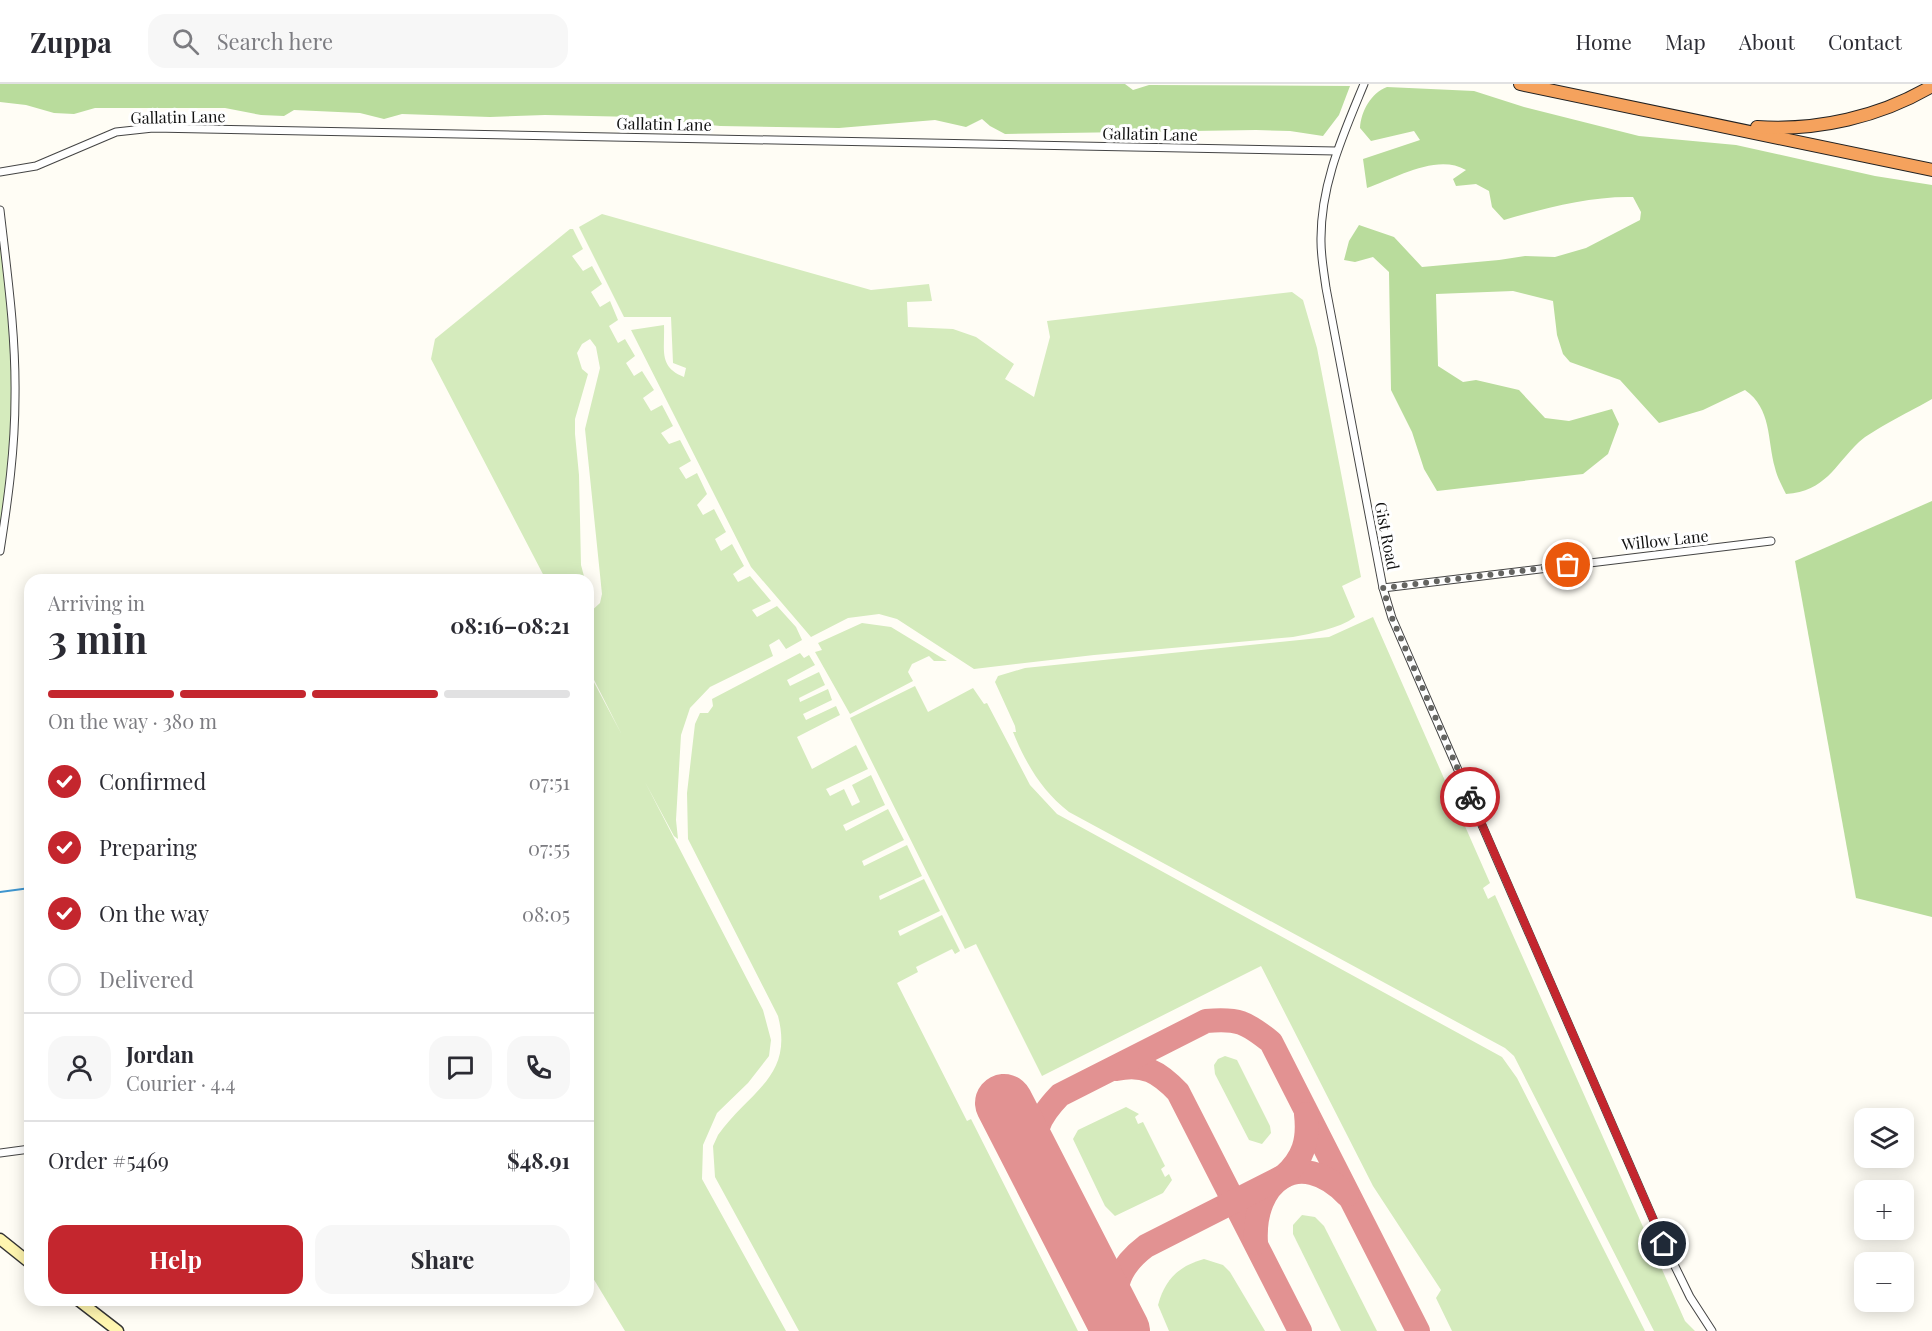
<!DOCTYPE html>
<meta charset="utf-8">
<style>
body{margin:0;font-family:"Playfair Display",serif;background:#f7f7f7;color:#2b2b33;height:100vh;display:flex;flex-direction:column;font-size:22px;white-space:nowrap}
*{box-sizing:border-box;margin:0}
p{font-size:20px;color:#7c7c81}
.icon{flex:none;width:33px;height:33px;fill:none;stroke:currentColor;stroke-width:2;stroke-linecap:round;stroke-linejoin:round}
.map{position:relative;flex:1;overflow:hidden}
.drawer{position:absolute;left:24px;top:490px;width:570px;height:732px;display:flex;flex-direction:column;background:#fff;border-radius:18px;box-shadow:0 3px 15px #0003}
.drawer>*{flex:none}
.controls{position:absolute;left:1854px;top:1024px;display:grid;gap:12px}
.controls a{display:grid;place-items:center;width:60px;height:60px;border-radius:12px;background:#fff;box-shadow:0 3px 15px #0003;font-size:30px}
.pin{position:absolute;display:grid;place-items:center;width:51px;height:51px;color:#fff;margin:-26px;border:3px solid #fff;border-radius:50%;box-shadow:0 2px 6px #0007}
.courier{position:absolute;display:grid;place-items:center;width:60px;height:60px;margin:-30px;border:4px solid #c4262e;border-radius:50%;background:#fff;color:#222;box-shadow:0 2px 8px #0007}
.headline em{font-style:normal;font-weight:700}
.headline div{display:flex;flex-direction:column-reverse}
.headline{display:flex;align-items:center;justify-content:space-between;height:102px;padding:0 24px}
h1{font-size:39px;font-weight:700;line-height:45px}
.bar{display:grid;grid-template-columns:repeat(4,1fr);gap:9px 6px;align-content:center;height:72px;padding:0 24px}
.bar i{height:8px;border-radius:4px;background:#e1e1e2}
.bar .current{background:#c4262e}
.bar p{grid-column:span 4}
.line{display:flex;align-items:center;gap:15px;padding:0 24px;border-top:2px solid #e1e1e2}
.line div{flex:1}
.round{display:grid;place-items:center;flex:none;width:63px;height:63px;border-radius:18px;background:#f7f7f7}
ol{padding:0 24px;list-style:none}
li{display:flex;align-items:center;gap:18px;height:66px}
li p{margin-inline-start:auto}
li .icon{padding:6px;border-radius:50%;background:#c4262e;color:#fff;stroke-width:4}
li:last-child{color:#7c7c81}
li i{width:33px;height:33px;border:3px solid #e1e1e2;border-radius:50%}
.button{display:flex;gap:12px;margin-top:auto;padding:12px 24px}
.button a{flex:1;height:69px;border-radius:18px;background:#c4262e;color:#fff;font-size:24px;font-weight:700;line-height:69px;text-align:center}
.button a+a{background:#f7f7f7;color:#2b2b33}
header{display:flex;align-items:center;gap:36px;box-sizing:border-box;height:84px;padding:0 30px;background:#fff;border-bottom:2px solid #e1e1e2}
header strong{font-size:28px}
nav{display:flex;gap:33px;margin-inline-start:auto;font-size:21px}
.search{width:420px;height:54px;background:#f7f7f7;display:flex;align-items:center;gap:15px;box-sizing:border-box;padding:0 21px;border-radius:18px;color:#7c7c81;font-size:22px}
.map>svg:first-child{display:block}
</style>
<header>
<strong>Zuppa</strong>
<div class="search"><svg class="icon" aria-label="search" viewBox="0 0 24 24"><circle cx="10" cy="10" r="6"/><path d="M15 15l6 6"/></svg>Search here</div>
<nav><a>Home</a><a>Map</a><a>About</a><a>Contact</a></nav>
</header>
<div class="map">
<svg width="1932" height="1247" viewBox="0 0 1932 1247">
<rect width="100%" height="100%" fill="#fffdf5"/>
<g fill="#d5ebbd">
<polygon points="0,126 15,313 0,467"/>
<path d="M 602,130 L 871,206 L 929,200 L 932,217 L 907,218 L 908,243 L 953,245 L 976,253 L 1014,280 L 1005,295 L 1034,313 L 1050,253 L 1047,237 L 1292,208 L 1303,216 L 1317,264 L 1361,493 L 1342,502 L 1355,533 C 1338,545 1313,549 1293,553 L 1094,571 L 974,585 L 897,535 L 879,530 L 848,534 L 811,553 L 751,483 L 631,246 L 664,241 C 665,266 658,283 684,293 L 686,284 L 673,279 L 671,233 L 624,233 L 579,143 Z"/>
<polygon points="570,145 573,145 583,165 572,172 583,187 592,182 602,200 591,208 600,223 610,217 618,236 609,242 618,259 625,255 635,272 626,279 634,292 642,287 654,306 643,314 651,327 662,321 673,342 661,349 669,360 680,356 691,377 679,384 686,395 697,389 707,410 697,421 703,431 714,425 726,448 715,455 721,467 732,460 744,482 733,490 738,498 750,492 771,517 752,526 757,533 777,522 796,543 802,556 786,565 779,555 769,561 773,572 710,603 690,624 681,651 676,736 678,755 674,752 645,698 763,926 771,956 769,972 748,999 717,1029 703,1061 702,1095 786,1247 625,1247 590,1189 588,587 622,651 588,584 588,530 600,519 602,510 585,345 600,284 596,263 590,255 582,260 577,269 582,285 588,290 575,335 575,350 579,391 581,481 585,496 546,496 431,275 435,255"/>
<path d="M 1373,533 L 1490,799 L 1483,804 L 1488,815 L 1495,811 L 1685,1237 L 1695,1247 L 1654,1247 L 1514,972 L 1505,964 L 1069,728 C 1042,707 1026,680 1013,648 L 1016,648 L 1015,642 L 995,598 L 998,592 L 1025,584 L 1329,553 Z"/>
<polygon points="862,539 891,543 947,577 934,577 929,572 912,580 908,588 913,597 850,630 815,568 822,566 818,559"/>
<path d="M 800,569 L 804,574 L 809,571 L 815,581 L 787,596 L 790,602 L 819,588 L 825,601 L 799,614 L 800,618 L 828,605 L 832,616 L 803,630 L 806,636 L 836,622 L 840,631 L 797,653 L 812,685 L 856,661 L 868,685 L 826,705 L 830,712 L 844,705 L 852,722 L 860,718 L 852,701 L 871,691 L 885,721 L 843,741 L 846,747 L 888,725 L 904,756 L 862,777 L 864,782 L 907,761 L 922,792 L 879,812 L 880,816 L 924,795 L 940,827 L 898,847 L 900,852 L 942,831 L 960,867 L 955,870 L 952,865 L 916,883 L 918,888 L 897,899 L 967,1037 L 971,1035 L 1078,1247 L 799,1247 L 715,1093 L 713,1062 L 718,1051 C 749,1007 794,993 778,932 L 688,755 L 687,709 L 695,640 L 700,629 L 708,629 L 713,622 L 712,615 Z"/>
<polygon points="915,602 928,628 973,604 984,620 987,619 1030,701 1057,730 1502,973 1517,994 1645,1247 1452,1247 1436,1214 1441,1206 1373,1102 1261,882 1042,992 976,860 965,865 850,634"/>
<polygon points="1225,972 1237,976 1270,1042 1271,1049 1262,1060 1249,1056 1215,990 1214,981 1218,975"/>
<polygon points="1126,1023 1139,1030 1135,1033 1138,1040 1143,1038 1165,1082 1161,1085 1165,1093 1169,1090 1172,1096 1163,1109 1115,1132 1105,1122 1073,1055 1078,1046"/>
<polygon points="1302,1131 1315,1133 1324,1142 1377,1247 1341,1247 1293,1150 1293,1141"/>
<path d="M 1204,1175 L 1223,1181 L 1230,1188 L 1265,1247 L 1169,1247 L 1158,1221 C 1165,1195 1179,1182 1204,1175 Z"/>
</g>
<g fill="#b9dc9c">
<polygon points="0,0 1125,0 1133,6 1149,1 1350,2 1339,31 1323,52 1290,47 1256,46 1005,50 990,42 982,35 966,43 935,36 839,44 720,42 637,33 545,31 490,33 402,30 384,35 360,29 294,26 284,32 261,31 225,24 95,24 74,30 54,29 26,21 0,18"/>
<path d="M 1387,3 L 1474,7 L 1524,23 L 1639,52 L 1736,61 L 1875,92 L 1932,101 L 1932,315 C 1915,325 1872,346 1859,358 C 1834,382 1826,407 1786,410 C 1782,402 1777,393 1775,384 C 1767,355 1772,325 1745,306 L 1703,326 L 1659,339 L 1620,296 L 1570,278 L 1563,270 L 1557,251 L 1553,217 L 1513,207 L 1436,210 L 1438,282 L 1463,298 L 1476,296 L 1519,306 L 1545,334 L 1569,337 L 1612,325 L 1619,340 L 1608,370 L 1583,390 L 1437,407 L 1424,385 L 1412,348 L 1391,306 L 1389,188 L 1373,173 L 1355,178 L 1344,176 L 1349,157 L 1359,141 L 1394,153 L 1422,183 L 1499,176 L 1525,172 L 1555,173 L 1586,164 L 1640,136 L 1641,128 L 1633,113 C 1590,112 1545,124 1504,136 L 1492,123 L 1489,107 L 1476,100 L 1456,102 L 1453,95 L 1466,86 C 1437,69 1396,94 1367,104 L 1363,75 L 1420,56 L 1414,47 L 1371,57 L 1360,44 C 1361,27 1371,9 1387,3 Z"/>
<polygon points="1932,417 1932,833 1856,814 1795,477"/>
</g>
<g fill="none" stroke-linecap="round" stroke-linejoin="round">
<polyline stroke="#3f96cf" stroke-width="2" points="0,808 30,804"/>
<g stroke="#e29292" stroke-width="24">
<path d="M 1116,985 C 1144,979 1159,988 1178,1008 L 1300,1247"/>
<path d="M 1037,1082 C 1033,1048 1036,1036 1060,1011 L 1206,937 C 1238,934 1246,938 1271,958 L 1418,1247"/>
<path d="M 1256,1159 C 1252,1097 1299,1062 1347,1111"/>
<path d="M 1121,1247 C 1112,1209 1113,1187 1146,1162 L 1284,1092 C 1304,1074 1309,1056 1306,1030"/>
</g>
<polyline stroke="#e29292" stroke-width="58" points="1004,1019 1121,1247"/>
<g stroke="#444" stroke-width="9">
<g id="street">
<path d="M 1364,0 C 1343,51 1320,101 1321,158 C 1321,173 1324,189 1326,204 L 1383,504 L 1392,534 L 1664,1160 L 1690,1213 L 1712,1247"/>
<polyline points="0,88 36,82 116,48 153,44 1336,67"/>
<path d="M 0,126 C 7,188 16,250 15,313 C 15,365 8,416 0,467"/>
<polyline points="1383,504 1771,457"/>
<polyline points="0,1069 30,1065"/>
</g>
</g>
<g stroke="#333" stroke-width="13">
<g id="secondary">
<polyline points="0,1155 30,1179"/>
<polyline points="78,1216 118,1247"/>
</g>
</g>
<g stroke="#222" stroke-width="14">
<g id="highway">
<polyline points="1520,0 1932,86"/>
<path d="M 1757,43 C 1817,47 1880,33 1932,2"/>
</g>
</g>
<use href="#street" stroke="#fff" stroke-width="7"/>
<use href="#secondary" stroke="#fff6b0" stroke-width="10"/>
<use href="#highway" stroke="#f5a25d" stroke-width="12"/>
</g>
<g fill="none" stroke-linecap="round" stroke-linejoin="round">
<polyline stroke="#646461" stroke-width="6" stroke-dasharray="0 10.8" points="1470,713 1392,534 1383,504 1568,481"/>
<polyline stroke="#c4262e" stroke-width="8" points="1470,713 1664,1160"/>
</g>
<g text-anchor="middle" stroke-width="6" stroke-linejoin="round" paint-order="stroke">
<g font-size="16" fill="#111" stroke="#fff">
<text transform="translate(178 33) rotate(-1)" y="6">Gallatin Lane</text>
<text transform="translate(664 40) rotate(1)" y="6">Gallatin Lane</text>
<text transform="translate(1150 50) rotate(1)" y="6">Gallatin Lane</text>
<text transform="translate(1387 452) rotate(79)" y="6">Gist Road</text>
<text transform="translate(1665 456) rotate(-6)" y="6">Willow Lane</text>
</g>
</g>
</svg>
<div class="controls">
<a><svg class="icon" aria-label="layers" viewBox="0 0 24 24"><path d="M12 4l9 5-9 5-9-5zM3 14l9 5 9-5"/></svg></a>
<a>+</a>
<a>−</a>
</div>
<div class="pin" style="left:1568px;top:481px;background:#ea580c"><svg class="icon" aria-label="bag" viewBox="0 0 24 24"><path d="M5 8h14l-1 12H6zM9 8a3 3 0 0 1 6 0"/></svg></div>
<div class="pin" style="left:1664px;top:1160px;background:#1f2937"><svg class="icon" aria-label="home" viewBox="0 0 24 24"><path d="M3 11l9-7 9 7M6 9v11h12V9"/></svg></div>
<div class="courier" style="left:1470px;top:713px"><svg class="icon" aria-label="bike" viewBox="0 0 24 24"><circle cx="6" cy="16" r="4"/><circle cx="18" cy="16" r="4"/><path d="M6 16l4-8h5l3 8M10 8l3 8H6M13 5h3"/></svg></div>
<section class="drawer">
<div class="headline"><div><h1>3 min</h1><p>Arriving in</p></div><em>08:16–08:21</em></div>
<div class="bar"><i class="current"></i><i class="current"></i><i class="current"></i><i></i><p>On the way · 380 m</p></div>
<ol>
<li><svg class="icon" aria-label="check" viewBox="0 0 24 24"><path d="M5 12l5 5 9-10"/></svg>Confirmed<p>07:51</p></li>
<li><svg class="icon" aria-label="check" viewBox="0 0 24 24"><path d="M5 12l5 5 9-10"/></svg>Preparing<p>07:55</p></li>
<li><svg class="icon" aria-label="check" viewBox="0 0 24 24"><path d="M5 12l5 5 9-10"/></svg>On the way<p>08:05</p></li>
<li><i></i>Delivered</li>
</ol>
<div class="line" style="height:108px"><a class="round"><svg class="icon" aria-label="person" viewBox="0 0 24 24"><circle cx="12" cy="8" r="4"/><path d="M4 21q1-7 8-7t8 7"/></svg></a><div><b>Jordan</b><p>Courier · 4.4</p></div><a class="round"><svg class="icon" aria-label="chat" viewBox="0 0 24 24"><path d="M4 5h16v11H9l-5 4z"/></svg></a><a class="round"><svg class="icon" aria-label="phone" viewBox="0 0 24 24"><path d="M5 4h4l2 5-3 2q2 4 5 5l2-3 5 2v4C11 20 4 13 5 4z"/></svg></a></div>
<div class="line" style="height:78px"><div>Order #5469</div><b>$48.91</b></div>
<div class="button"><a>Help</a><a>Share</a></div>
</section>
</div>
